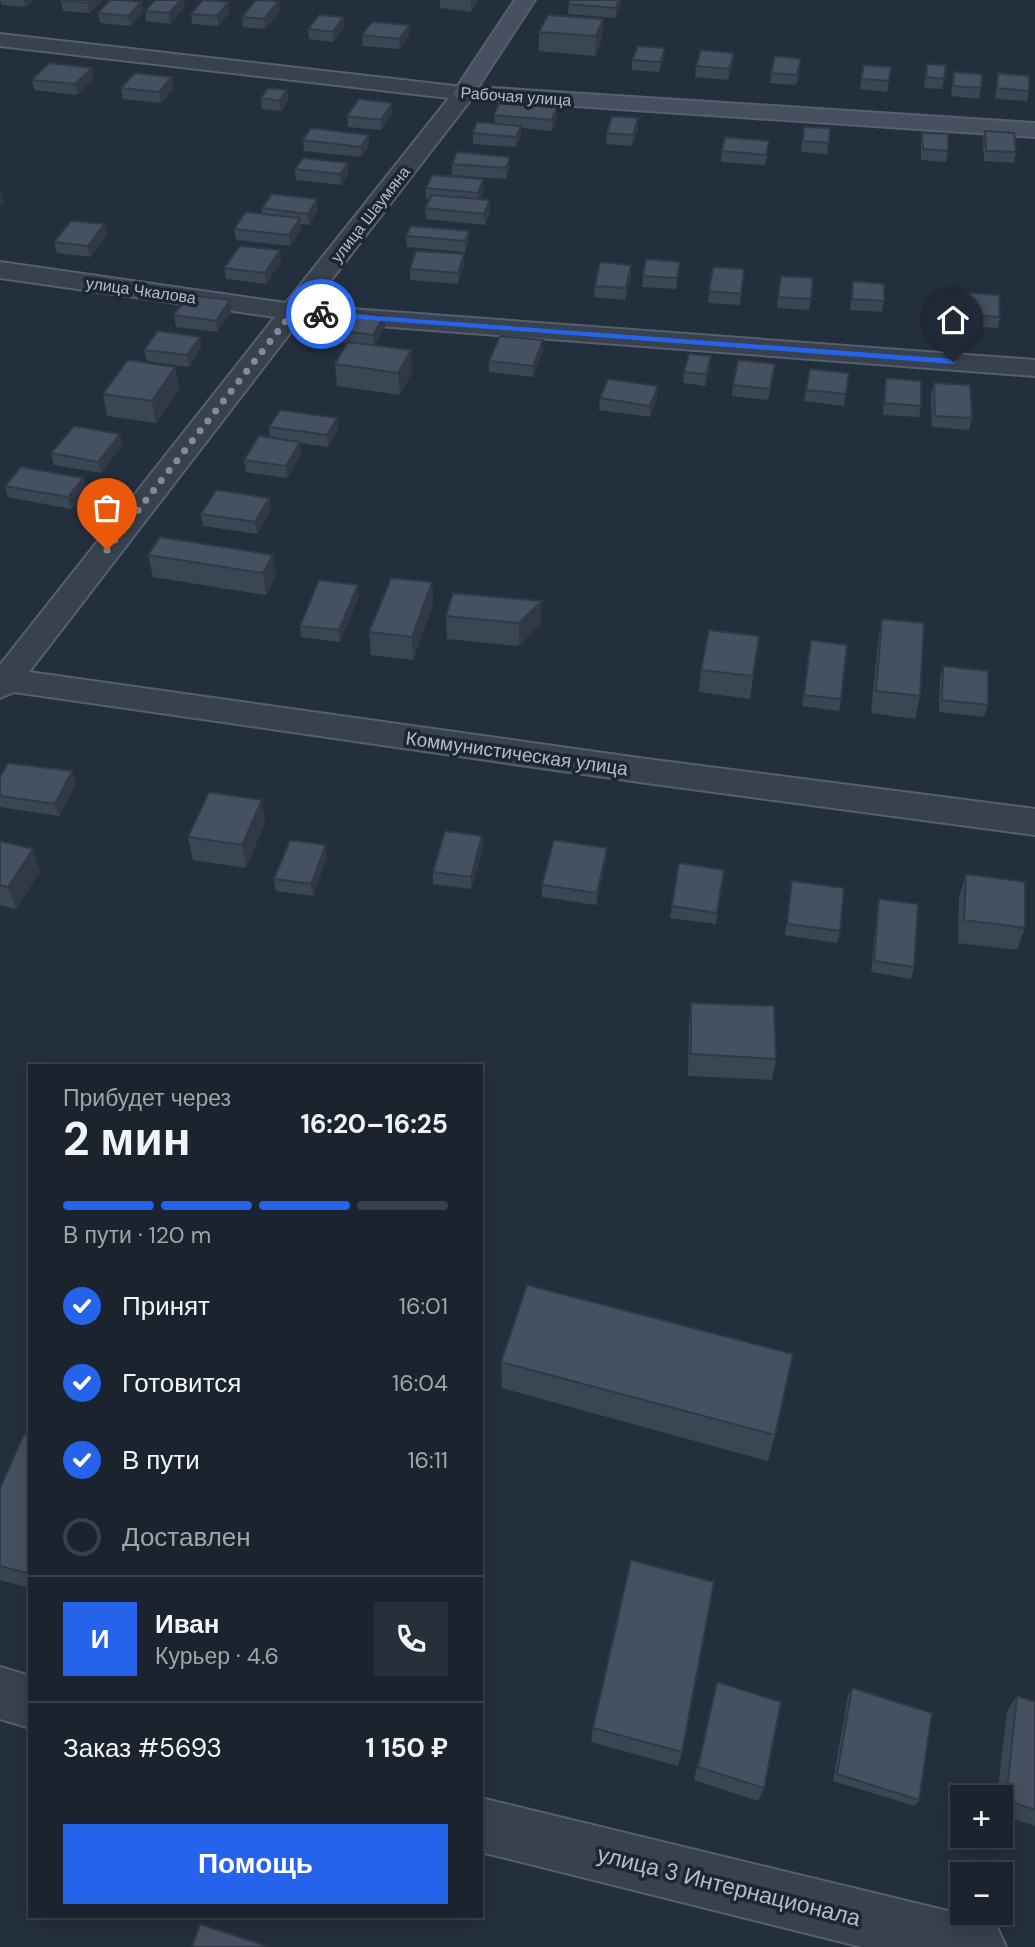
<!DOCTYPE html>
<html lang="ru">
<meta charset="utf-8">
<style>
body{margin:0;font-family:"DM Sans",sans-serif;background:#282f3a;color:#f1f3f6;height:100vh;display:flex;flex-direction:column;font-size:26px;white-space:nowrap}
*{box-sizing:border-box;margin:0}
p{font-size:23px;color:#a0a4aa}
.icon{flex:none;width:38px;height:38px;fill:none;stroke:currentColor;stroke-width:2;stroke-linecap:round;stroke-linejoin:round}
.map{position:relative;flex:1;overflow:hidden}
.sheet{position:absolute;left:28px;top:1064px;width:455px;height:854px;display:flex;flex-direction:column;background:#1b232e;border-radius:0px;box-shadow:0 4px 18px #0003,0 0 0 2px #39404a}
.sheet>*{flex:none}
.tools{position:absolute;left:950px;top:1785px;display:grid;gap:14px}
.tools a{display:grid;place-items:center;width:63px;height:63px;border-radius:0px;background:#1b232e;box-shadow:0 4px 18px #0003,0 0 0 2px #39404a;font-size:35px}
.pin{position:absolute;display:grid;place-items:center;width:60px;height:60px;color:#fff;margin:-72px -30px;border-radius:50% 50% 50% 0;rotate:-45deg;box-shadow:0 0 7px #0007}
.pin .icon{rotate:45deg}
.courier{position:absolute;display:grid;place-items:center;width:70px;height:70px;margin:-35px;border:5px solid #2563eb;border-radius:50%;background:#fff;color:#222;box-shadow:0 2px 9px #0007}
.headline em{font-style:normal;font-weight:700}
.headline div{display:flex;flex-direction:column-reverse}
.headline{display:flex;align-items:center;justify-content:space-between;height:119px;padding:0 35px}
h1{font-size:46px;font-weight:700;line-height:52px}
.bar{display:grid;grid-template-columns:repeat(4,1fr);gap:10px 7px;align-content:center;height:84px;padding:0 35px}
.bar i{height:9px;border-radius:5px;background:#39404a}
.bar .selected{background:#2563eb}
.bar p{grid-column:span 4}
.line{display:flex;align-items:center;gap:18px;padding:0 35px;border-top:2px solid #39404a}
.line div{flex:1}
.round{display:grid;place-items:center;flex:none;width:74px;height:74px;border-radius:0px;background:#282f3a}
ol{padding:0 35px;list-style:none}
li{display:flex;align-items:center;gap:21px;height:77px}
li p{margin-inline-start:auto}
li .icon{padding:7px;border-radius:50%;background:#2563eb;color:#fff;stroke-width:4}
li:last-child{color:#a0a4aa}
li i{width:38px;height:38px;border:4px solid #39404a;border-radius:50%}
.cta{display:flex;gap:14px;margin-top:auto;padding:14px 35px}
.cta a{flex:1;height:80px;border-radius:0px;background:#2563eb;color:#fff;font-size:28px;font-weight:700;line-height:80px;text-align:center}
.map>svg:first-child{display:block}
</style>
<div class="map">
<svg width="1035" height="1947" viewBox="0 0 1035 1947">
<rect width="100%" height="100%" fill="#242f3e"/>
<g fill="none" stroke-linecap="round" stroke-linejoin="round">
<g stroke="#565f6c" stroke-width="4">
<g id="street">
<polygon points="0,34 472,88 475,93 472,98 311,306 1035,360 1035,376 300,320 29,672 639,758 1035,809 1035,835 639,782 14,692 0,698 0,665 275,317 0,278 0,262 286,303 449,98 0,46"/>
<polygon points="0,1667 30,1676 30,1728 0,1719"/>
<polygon points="481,1798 977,1918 997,1927 1006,1947 862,1947 481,1852"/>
</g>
</g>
<g stroke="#565f6c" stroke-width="4">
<polygon id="secondary" points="515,0 535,0 478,87 1035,123 1035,137 456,98 453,93"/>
</g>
<use href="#street" fill="#38414e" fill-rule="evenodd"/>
<use href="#secondary" fill="#465061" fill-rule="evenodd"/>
</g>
<g fill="#3b4654">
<polygon points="0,0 34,0 26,7 2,5"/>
<polygon points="61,0 101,0 102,1 89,13 63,11"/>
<polygon points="440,0 478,0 478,2 471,12 440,8"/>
<polygon points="141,2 143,12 130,26 100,23 98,13"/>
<polygon points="569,4 620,7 616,18 568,14"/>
<polygon points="185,7 170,24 146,21 145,11"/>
<polygon points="280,11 265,29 243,27 242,17"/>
<polygon points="230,12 218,26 192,24 191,14"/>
<polygon points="343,17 344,27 333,42 309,39 308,29"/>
<polygon points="603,19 602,39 595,56 539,51 539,32"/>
<polygon points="409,25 409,35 400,49 363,46 362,35"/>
<polygon points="734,53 733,64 728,80 695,77 696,66"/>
<polygon points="664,59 659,72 632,70 632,60"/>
<polygon points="927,64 944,79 942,89 924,88"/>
<polygon points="864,65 891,67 887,92 860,89"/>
<polygon points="800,69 796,85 770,83 771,73"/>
<polygon points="954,72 981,88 979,99 951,96"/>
<polygon points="998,73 1029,91 1027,101 995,99"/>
<polygon points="94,78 77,95 34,90 32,80"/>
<polygon points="121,88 174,88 161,103 123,99"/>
<polygon points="287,90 288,101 281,111 262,109 261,98"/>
<polygon points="392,113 381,130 348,127 347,116"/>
<polygon points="494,115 557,117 552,131 521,128 521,136 516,147 473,144 473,133 495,124"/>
<polygon points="638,118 638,129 632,146 606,144 607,133"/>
<polygon points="804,127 830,128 827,154 801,152"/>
<polygon points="985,131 1016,152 1014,163 984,161 983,141"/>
<polygon points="922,133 948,151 946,162 921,160 921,143"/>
<polygon points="303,140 369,145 361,157 304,151"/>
<polygon points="722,151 768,151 765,165 721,162"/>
<polygon points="452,164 510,168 506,179 452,175"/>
<polygon points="295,169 348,174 341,185 296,180"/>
<polygon points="426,188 484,190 480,199 490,211 485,225 426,219 425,208 430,199 426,199"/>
<polygon points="262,208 318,210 309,225 301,224 301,229 290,246 236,240 234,229 262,214"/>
<polygon points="104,224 107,235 90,257 57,253 54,242"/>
<polygon points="469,231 469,242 465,252 407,247 406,236"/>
<polygon points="464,254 464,265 458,284 410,280 410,269"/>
<polygon points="281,262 266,284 226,279 224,268"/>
<polygon points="680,262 676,289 642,287 643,276"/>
<polygon points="631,265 631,276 625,300 594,297 595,286"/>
<polygon points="744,269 740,305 708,303 709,291"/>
<polygon points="781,276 811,299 809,310 777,308"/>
<polygon points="853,281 884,301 882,312 850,310"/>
<polygon points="956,292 1000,317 998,328 954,325 954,303"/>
<polygon points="231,312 217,332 176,327 174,315"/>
<polygon points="385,327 374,345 412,372 400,395 337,386 335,364 347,343 329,341 328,329"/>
<polygon points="200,337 201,348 189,367 147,361 144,350"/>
<polygon points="543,352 533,377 489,372 489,361"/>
<polygon points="775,364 768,400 732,396 733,385"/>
<polygon points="175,367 179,389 156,423 107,416 103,394"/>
<polygon points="710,368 705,386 683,383 684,372"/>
<polygon points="810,369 849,373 844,406 804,401"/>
<polygon points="886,378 921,406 919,417 883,415 884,390"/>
<polygon points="934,383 972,418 969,430 932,427 931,394"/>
<polygon points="600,398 657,398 650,417 599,410"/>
<polygon points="269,427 338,429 328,447 300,443 301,454 287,478 246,472 244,460 270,438"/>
<polygon points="122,446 101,473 54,465 51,453"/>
<polygon points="5,486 86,490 71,509 8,497"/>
<polygon points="269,498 271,510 257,534 203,526 201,514"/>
<polygon points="148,555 273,555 276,577 266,595 153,577"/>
<polygon points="432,582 433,605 413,660 371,655 369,632"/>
<polygon points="359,596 340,642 301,637 300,626"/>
<polygon points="446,616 541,623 519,646 447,639"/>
<polygon points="882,619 920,696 915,719 871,713 878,641"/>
<polygon points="759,636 750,699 699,692 701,670"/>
<polygon points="809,652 841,699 839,711 802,706"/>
<polygon points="943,666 988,705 984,717 939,712 940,677"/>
<polygon points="72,771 76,783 59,816 0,807 0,777"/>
<polygon points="262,800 265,822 246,868 193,860 188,837"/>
<polygon points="482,836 483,848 471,889 433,884 433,872"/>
<polygon points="0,841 40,871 16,909 0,905"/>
<polygon points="607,848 606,860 596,905 542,897 542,885"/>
<polygon points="327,857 313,896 276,891 274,879"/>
<polygon points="724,870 716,924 670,918 672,906"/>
<polygon points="966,874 1025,928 1017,950 958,943 959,897"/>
<polygon points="792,881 840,931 837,943 785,935"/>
<polygon points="879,899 914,967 911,979 871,972 877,910"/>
<polygon points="691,1003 776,1059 772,1080 688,1076 689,1024"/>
<polygon points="501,1362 775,1435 768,1461 502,1388"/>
<polygon points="30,1435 30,1588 0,1580 0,1488"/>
<polygon points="717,1682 764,1788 758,1801 694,1780"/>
<polygon points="852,1688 919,1800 915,1806 833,1781 848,1695"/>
<polygon points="1017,1696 1035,1702 1035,1826 1001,1815 1001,1797 997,1797 1007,1711"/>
<polygon points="593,1728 682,1752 678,1766 591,1742"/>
</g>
<g fill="#303945">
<polygon points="24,0 34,0 26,7"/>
<polygon points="91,0 101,0 102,1 89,13 88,3"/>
<polygon points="181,0 184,0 185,7 170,24 169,13"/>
<polygon points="472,0 478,0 478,2 471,12 471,1"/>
<polygon points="619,0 621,0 620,7 616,18 616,8"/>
<polygon points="279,1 280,11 265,29 264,19"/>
<polygon points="141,2 143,12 130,26 128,16"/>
<polygon points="229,2 230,12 218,26 217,16"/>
<polygon points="343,17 344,27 333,42 333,32"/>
<polygon points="603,19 602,39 595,56 596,36"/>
<polygon points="409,25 409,35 400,49 399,39"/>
<polygon points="665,48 664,59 659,72 660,62"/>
<polygon points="734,53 733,64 728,80 729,69"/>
<polygon points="92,68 94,78 77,95 75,84"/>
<polygon points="172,77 174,88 161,103 159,92"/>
<polygon points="287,90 288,101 281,111 279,101"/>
<polygon points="392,103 392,113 381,130 381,120"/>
<polygon points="557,107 557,117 552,131 552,120"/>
<polygon points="638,118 638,129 632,146 633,135"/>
<polygon points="521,126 521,136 516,147 516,137"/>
<polygon points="369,135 369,145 361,157 361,147"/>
<polygon points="510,157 510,168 506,179 506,168"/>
<polygon points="348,163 348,174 341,185 340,174"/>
<polygon points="483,179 484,190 478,204 478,193"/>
<polygon points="1,191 4,202 0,206 0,193"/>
<polygon points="317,199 318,210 309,225 308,214"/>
<polygon points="490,200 490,211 485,225 484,214"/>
<polygon points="300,218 301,229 290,246 289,235"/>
<polygon points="104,224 107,235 90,257 88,246"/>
<polygon points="469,231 469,242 465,252 465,241"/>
<polygon points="280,250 281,262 266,284 265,273"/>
<polygon points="464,254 464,265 458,284 458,273"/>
<polygon points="631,265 631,276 625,300 626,288"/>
<polygon points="230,300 231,312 217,332 216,321"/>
<polygon points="384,316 385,327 373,347 373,335"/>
<polygon points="200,337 201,348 189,367 187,355"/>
<polygon points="543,340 543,352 533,377 533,366"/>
<polygon points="411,350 412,372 400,395 398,373"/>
<polygon points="711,356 710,368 705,386 706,374"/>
<polygon points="175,367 179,389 156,423 152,401"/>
<polygon points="658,386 657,398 650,417 650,406"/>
<polygon points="337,418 338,429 328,447 327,435"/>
<polygon points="120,434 122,446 101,473 98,462"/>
<polygon points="300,442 301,454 287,478 286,466"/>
<polygon points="83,478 86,490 71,509 68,497"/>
<polygon points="269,498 271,510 257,534 255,522"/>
<polygon points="273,555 276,577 266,595 263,573"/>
<polygon points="432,582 433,605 413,660 412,637"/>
<polygon points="358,585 359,596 340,642 339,630"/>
<polygon points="542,601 541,623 519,646 519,623"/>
<polygon points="72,771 76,783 59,816 55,804"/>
<polygon points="262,800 265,822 246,868 242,845"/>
<polygon points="482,836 483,848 471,889 471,877"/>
<polygon points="326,845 327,857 313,896 311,884"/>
<polygon points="607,848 606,860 596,905 597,893"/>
<polygon points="33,849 40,871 16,909 8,887"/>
</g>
<g fill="#455162" stroke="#303945" stroke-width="2">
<polygon points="61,0 91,0 88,3 61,1"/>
<polygon points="110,0 121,0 141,2 128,16 98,13"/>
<polygon points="155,0 181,0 169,13 145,11"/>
<polygon points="203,0 204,0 229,2 217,16 191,14"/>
<polygon points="256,0 279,1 264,19 242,17"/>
<polygon points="570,0 619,0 616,8 569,4"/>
<polygon points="319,15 343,17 333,32 308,29"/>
<polygon points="548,15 603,19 596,36 539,32"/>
<polygon points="372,22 409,25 399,39 362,35"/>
<polygon points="638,46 665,48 660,62 632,60"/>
<polygon points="701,50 734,53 729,69 696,66"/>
<polygon points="775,56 801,59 797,75 771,73"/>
<polygon points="49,63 92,68 75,84 32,80"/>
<polygon points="927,64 946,65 944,79 926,77"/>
<polygon points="864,65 891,67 889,81 861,79"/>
<polygon points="954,72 982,74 981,88 953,86"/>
<polygon points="135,73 172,77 159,92 121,88"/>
<polygon points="998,73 1029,76 1029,91 997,88"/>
<polygon points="268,88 287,90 279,101 261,98"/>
<polygon points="359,99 392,103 381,120 347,116"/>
<polygon points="500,102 557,107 552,120 494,115"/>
<polygon points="612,116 638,118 633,135 607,133"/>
<polygon points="477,122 521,126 516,137 473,133"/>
<polygon points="804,127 830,128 829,143 803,141"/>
<polygon points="311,128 369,135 361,147 303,140"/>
<polygon points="985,131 1014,133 1016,152 986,151"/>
<polygon points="922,133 948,134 948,151 923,149"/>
<polygon points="725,137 769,141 766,155 722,151"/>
<polygon points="457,152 510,157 506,168 452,164"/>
<polygon points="303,158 348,163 340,174 295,169"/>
<polygon points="432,175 483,179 478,193 426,188"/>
<polygon points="272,194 317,199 308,214 262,208"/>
<polygon points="432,195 490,200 484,214 425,208"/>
<polygon points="246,212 300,218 289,235 234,229"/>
<polygon points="71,221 104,224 88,246 54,242"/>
<polygon points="411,226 469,231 465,241 406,236"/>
<polygon points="240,246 280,250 265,273 224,268"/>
<polygon points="416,251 464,254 458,273 410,269"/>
<polygon points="646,259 680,262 677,278 643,276"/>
<polygon points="600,262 631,265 626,288 595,286"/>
<polygon points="713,267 744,269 741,294 709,291"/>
<polygon points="781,276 813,278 811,299 778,297"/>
<polygon points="853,281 884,284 884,301 852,299"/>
<polygon points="956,292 999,295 1000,317 957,314"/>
<polygon points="189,295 230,300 216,321 174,315"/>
<polygon points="340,310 384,316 373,335 328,329"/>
<polygon points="158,331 200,337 187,355 144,350"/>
<polygon points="500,336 543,340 533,366 489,361"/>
<polygon points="348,342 411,350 398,373 335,364"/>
<polygon points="689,354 711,356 706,374 684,372"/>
<polygon points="128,360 175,367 152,401 103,394"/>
<polygon points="738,360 775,364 770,389 733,385"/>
<polygon points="810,369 849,373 846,394 806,390"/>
<polygon points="886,378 921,381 921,406 885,403"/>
<polygon points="608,379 658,386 650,406 600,398"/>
<polygon points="934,383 970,385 972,418 935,416"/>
<polygon points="280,410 337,418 327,435 269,427"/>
<polygon points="74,426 120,434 98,462 51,453"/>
<polygon points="259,436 300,442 286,466 244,460"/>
<polygon points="21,467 83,478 68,497 5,486"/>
<polygon points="216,490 269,498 255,522 201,514"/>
<polygon points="160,537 273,555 263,573 148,555"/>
<polygon points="391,578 432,582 412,637 369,632"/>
<polygon points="319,580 358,585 339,630 300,626"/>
<polygon points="453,593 542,601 519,623 446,616"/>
<polygon points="882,619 924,623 920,696 876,691"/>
<polygon points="709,630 759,636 753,676 701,670"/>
<polygon points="811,640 847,645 841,699 804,695"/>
<polygon points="943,666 988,671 988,705 942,700"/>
<polygon points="8,763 72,771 55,804 0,796 0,777"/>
<polygon points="209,792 262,800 242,845 188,837"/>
<polygon points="445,831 482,836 471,877 433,872"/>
<polygon points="290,840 326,845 311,884 274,879"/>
<polygon points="554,840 607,848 597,893 542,885"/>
<polygon points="0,841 33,849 8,887 0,885"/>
<polygon points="679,863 724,870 717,913 672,906"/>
<polygon points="966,874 1025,882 1025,928 964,920"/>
<polygon points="792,881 844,888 840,931 787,924"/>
<polygon points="879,899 918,904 914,967 874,961"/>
<polygon points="691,1003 774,1006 776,1059 691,1054"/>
<polygon points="527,1285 793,1354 775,1435 501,1362"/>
<polygon points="24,1434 30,1435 30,1574 0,1566 0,1488"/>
<polygon points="631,1560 714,1582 682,1752 593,1728"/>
<polygon points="717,1682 781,1702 764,1788 698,1767"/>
<polygon points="852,1688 932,1713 919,1800 837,1774"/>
<polygon points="1017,1696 1035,1702 1035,1810 1006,1800"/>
<polygon points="200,1924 269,1947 192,1947"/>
</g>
<polygon fill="#2563eb" points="321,312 953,359 956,362 953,364 318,316"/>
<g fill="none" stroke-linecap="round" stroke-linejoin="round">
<polyline stroke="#828b98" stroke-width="7" stroke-dasharray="0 12.6" points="107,550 293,312 321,314"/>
</g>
<g text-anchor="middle" stroke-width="7" stroke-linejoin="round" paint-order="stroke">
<g font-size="16" fill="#b4bcc9" stroke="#1d2633">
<text transform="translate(516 96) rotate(4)" y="6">Рабочая улица</text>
<text transform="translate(370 214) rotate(-52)" y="6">улица Шаумяна</text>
<text transform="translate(141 290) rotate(8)" y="6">улица Чкалова</text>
</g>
<g font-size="19" fill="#b4bcc9" stroke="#1d2633">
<text transform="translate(517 753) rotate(8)" y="7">Коммунистическая улица</text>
</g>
<g font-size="23" fill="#b4bcc9" stroke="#1d2633">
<text transform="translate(729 1886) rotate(14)" y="8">улица 3 Интернационала</text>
</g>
</g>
</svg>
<div class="tools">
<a>+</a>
<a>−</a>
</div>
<div class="pin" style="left:107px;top:550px;background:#ea580c"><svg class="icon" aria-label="bag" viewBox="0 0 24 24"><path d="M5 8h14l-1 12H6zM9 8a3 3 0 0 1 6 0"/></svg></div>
<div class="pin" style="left:953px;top:362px;background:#1f2937"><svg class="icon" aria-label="home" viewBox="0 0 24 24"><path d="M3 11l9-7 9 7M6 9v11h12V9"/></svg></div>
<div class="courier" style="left:321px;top:314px"><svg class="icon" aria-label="bike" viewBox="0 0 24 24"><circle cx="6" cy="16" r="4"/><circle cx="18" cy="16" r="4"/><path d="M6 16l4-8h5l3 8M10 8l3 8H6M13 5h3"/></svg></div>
<section class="sheet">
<div class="headline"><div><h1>2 мин</h1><p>Прибудет через</p></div><em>16:20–16:25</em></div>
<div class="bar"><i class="selected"></i><i class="selected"></i><i class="selected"></i><i></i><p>В пути · 120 m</p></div>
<ol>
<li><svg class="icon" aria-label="check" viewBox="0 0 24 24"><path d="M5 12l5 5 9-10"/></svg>Принят<p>16:01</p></li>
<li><svg class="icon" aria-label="check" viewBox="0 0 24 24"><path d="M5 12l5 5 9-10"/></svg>Готовится<p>16:04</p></li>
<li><svg class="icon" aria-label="check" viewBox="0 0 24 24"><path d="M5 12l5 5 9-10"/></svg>В пути<p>16:11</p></li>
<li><i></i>Доставлен</li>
</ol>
<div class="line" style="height:126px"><b class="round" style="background:#2563eb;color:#fff">И</b><div><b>Иван</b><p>Курьер · 4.6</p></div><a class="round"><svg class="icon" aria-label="phone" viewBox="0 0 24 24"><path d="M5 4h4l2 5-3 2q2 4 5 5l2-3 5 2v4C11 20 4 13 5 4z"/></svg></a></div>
<div class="line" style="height:91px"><div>Заказ #5693</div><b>1 150 ₽</b></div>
<div class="cta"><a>Помощь</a></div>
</section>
</div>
